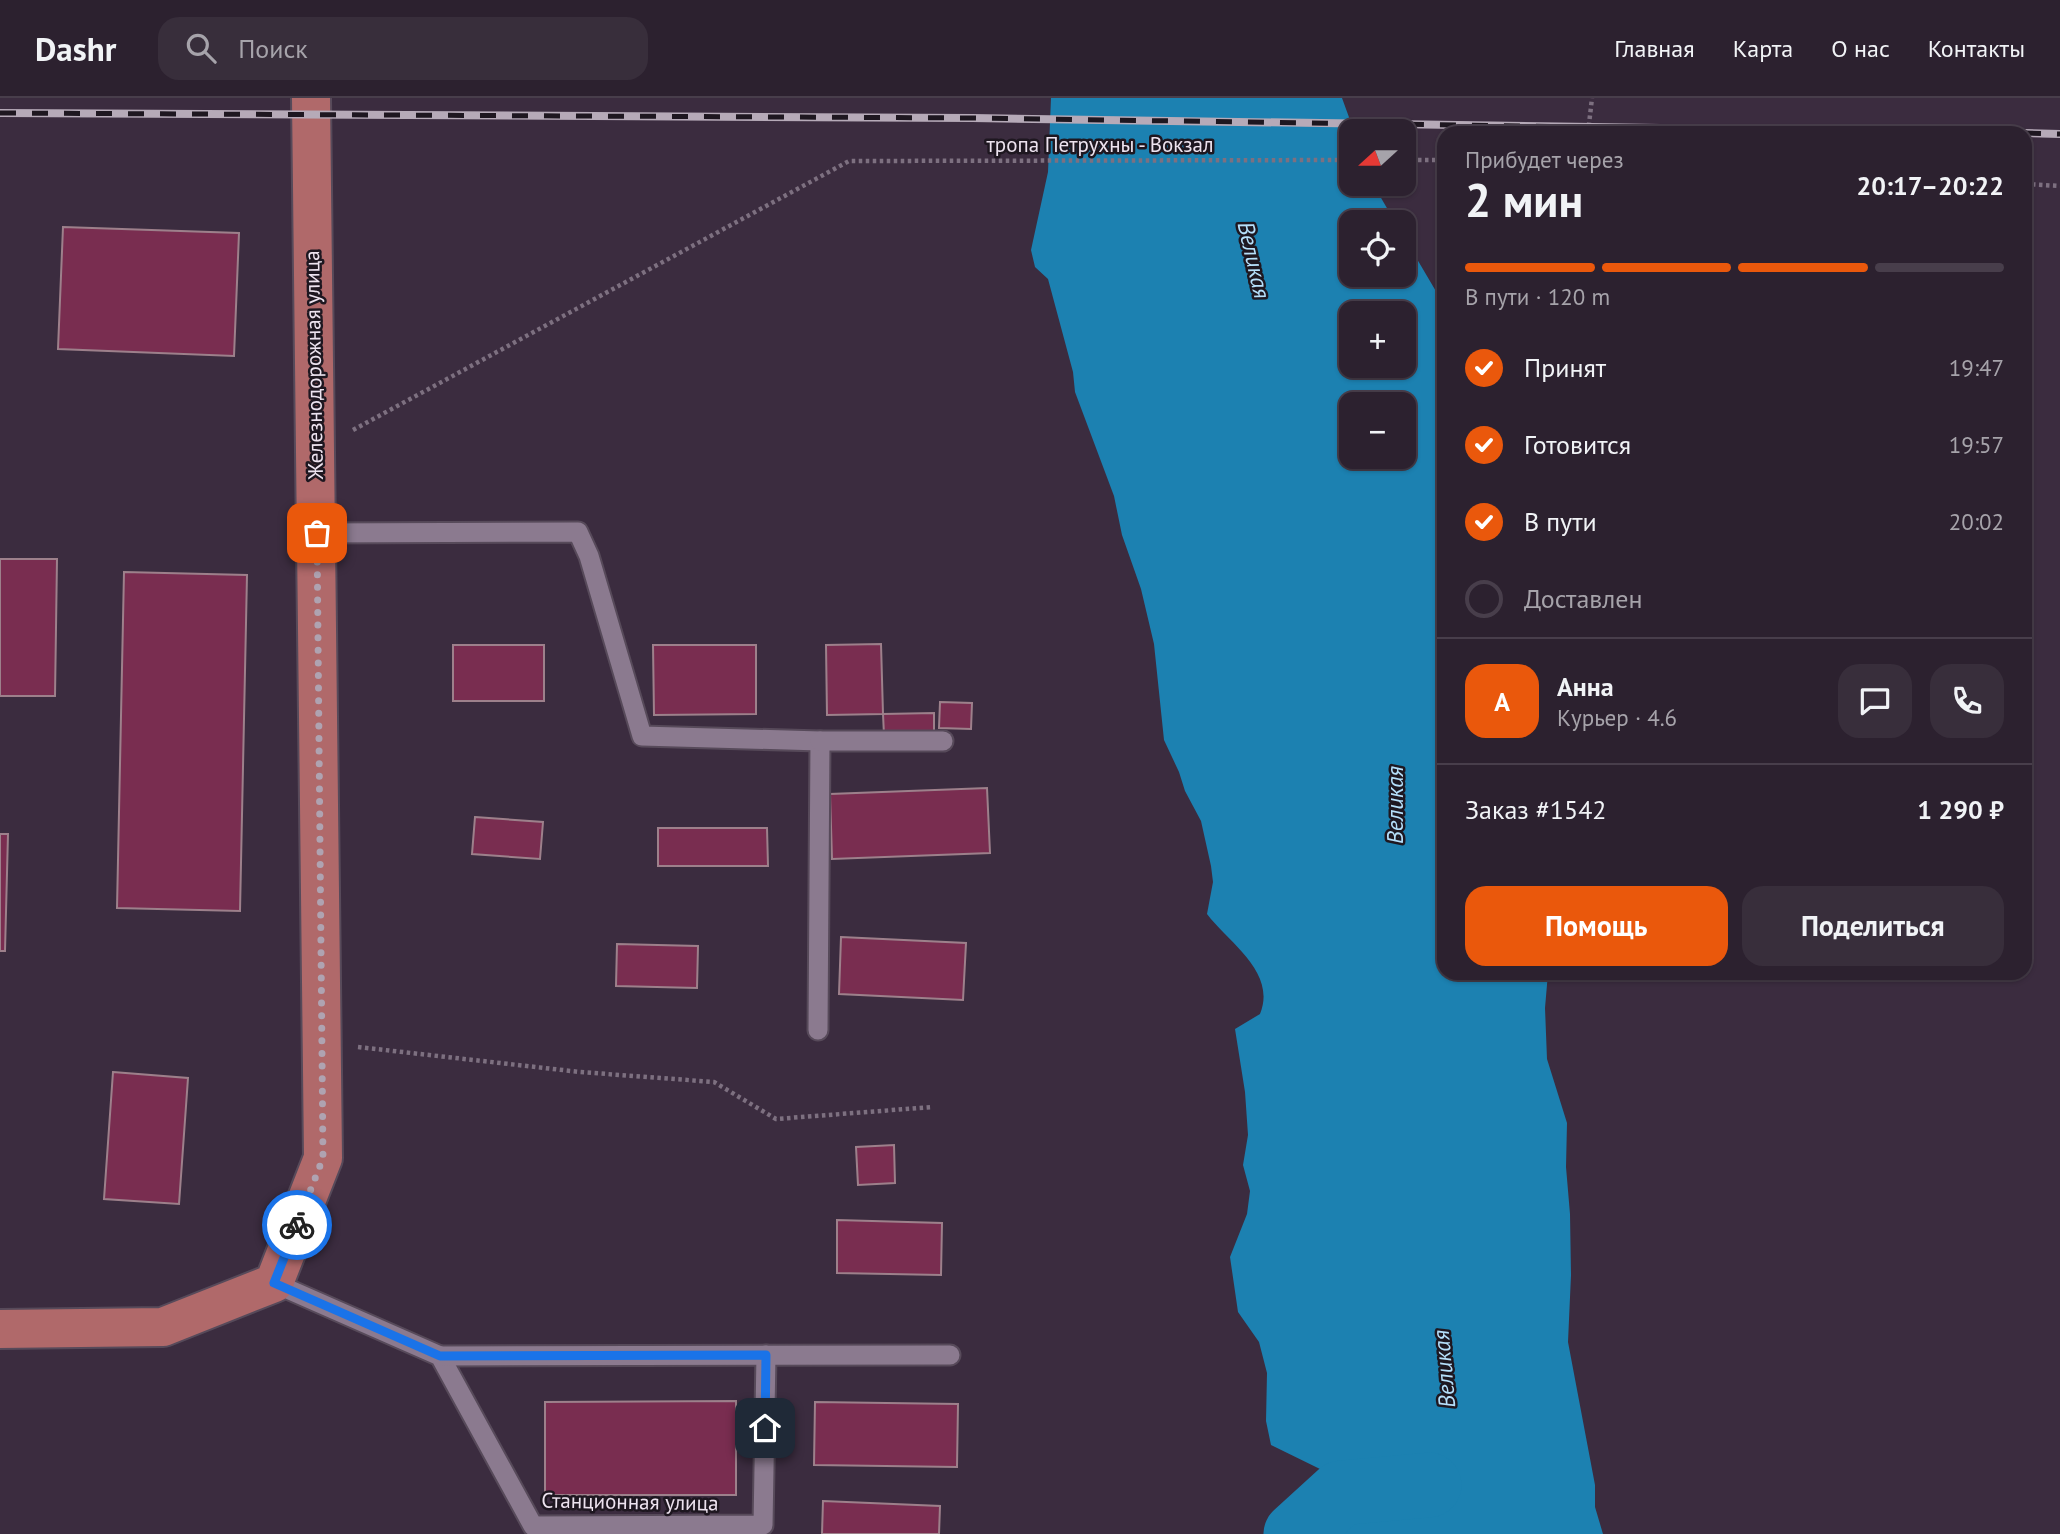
<!DOCTYPE html>
<html lang="ru">
<meta charset="utf-8">
<style>
body{margin:0;font-family:"PT Sans",sans-serif;background:#382e3b;color:#f1f3f6;height:100vh;display:flex;flex-direction:column;font-size:26px;white-space:nowrap}
*{box-sizing:border-box;margin:0}
p{font-size:23px;color:#a6a3aa}
.icon{flex:none;width:38px;height:38px;fill:none;stroke:currentColor;stroke-width:2;stroke-linecap:round;stroke-linejoin:round}
.map{position:relative;flex:1;overflow:hidden}
.side{position:absolute;left:1437px;top:28px;width:595px;height:854px;display:flex;flex-direction:column;background:#2c212f;border-radius:21px;box-shadow:0 2px 5px #0004,0 0 0 2px #483e4b}
.side>*{flex:none}
.needle{width:46px;rotate:249deg}
.controls{position:absolute;left:1339px;top:21px;display:grid;gap:14px}
.controls a{display:grid;place-items:center;width:77px;height:77px;border-radius:14px;background:#2c212f;box-shadow:0 2px 5px #0004,0 0 0 2px #483e4b;font-size:35px}
.pin{position:absolute;display:grid;place-items:center;width:60px;height:60px;color:#fff;margin:-30px;border-radius:14px;box-shadow:0 4px 10px #0006}
.courier{position:absolute;display:grid;place-items:center;width:70px;height:70px;margin:-35px;border:5px solid #1a73e8;border-radius:50%;background:#fff;color:#222;box-shadow:0 2px 9px #0007}
.head em{font-style:normal;font-weight:600}
.head div{display:flex;flex-direction:column-reverse}
.head{display:flex;align-items:center;justify-content:space-between;height:119px;padding:0 28px}
h1{font-size:46px;font-weight:600;line-height:52px}
.bar{display:grid;grid-template-columns:repeat(4,1fr);gap:10px 7px;align-content:center;height:84px;padding:0 28px}
.bar i{height:9px;border-radius:5px;background:#483e4b}
.bar .active{background:#ea580c}
.bar p{grid-column:span 4}
.line{display:flex;align-items:center;gap:18px;padding:0 28px;border-top:2px solid #483e4b}
.line div{flex:1}
.round{display:grid;place-items:center;flex:none;width:74px;height:74px;border-radius:21px;background:#382e3b}
ol{padding:0 28px;list-style:none}
li{display:flex;align-items:center;gap:21px;height:77px}
li p{margin-inline-start:auto}
li .icon{padding:7px;border-radius:50%;background:#ea580c;color:#fff;stroke-width:4}
li:last-child{color:#a6a3aa}
li i{width:38px;height:38px;border:4px solid #483e4b;border-radius:50%}
.button{display:flex;gap:14px;margin-top:auto;padding:14px 28px}
.button a{flex:1;height:80px;border-radius:21px;background:#ea580c;color:#fff;font-size:28px;font-weight:600;line-height:80px;text-align:center}
.button a+a{background:#382e3b;color:#f1f3f6}
header{display:flex;align-items:center;gap:42px;box-sizing:border-box;height:98px;padding:0 35px;background:#2c212f;border-bottom:2px solid #483e4b}
header strong{font-size:33px}
nav{display:flex;gap:38px;margin-inline-start:auto;font-size:24px}
.search{width:490px;height:63px;background:#382e3b;display:flex;align-items:center;gap:18px;box-sizing:border-box;padding:0 24px;border-radius:21px;color:#a6a3aa;font-size:26px}
.map>svg:first-child{display:block}
</style>
<header>
<strong>Dashr</strong>
<div class="search"><svg class="icon" aria-label="search" viewBox="0 0 24 24"><circle cx="10" cy="10" r="6"/><path d="M15 15l6 6"/></svg>Поиск</div>
<nav><a>Главная</a><a>Карта</a><a>О нас</a><a>Контакты</a></nav>
</header>
<div class="map">
<svg width="2060" height="1436" viewBox="0 0 2060 1436">
<rect width="100%" height="100%" fill="#3b2c3f"/>
<path fill="#1c81b1" fill-rule="evenodd" d="M 1051,0 L 1342,0 L 1354,33 L 1351,33 L 1351,86 L 1373,86 L 1395,124 L 1351,124 L 1351,177 L 1404,177 L 1404,139 L 1437,195 L 1444,212 L 1444,875 L 1548,875 L 1545,910 L 1547,961 L 1567,1025 L 1566,1069 L 1570,1116 L 1571,1177 L 1568,1244 L 1595,1387 L 1595,1409 L 1603,1436 L 1335,1436 L 1340,1394 L 1320,1371 L 1271,1347 L 1266,1323 L 1267,1275 L 1259,1244 L 1238,1214 L 1230,1159 L 1247,1116 L 1250,1093 L 1243,1067 L 1248,1037 L 1245,994 L 1235,931 L 1260,916 C 1277,874 1229,845 1207,816 L 1213,784 L 1211,768 L 1201,723 L 1185,693 L 1179,674 L 1164,642 L 1154,546 L 1141,491 L 1122,437 L 1114,398 L 1075,294 L 1073,274 L 1048,181 L 1035,169 L 1031,152 L 1048,74 ZM 1351,215 L 1404,215 L 1404,268 L 1351,268 ZM 1351,306 L 1404,306 L 1404,359 L 1351,359 Z"/>
<g fill="none" stroke-linecap="round" stroke-linejoin="round">
<polyline stroke="#1c81b1" stroke-width="65" points="1296,1436 1341,1395 1429,1387"/>
</g>
<g fill="#792d50" stroke="#9d808b" stroke-width="2">
<polygon points="63,129 239,135 234,258 58,251"/>
<polygon points="0,461 57,461 55,598 0,598"/>
<polygon points="124,474 247,477 240,813 117,810"/>
<polygon points="881,546 883,616 827,617 826,547"/>
<rect x="453" y="547" width="91" height="56"/>
<polygon points="653,547 756,547 756,616 654,617"/>
<polygon points="940,604 972,605 971,631 939,630"/>
<polygon points="934,615 934,636 884,637 883,616"/>
<polygon points="987,690 990,755 832,761 830,696"/>
<polygon points="475,719 543,724 540,761 472,756"/>
<polygon points="658,730 767,730 768,768 658,768"/>
<polygon points="0,736 8,736 5,853 0,853"/>
<polygon points="841,839 966,845 963,902 839,896"/>
<polygon points="617,846 698,848 697,890 616,888"/>
<polygon points="113,974 188,980 179,1106 104,1101"/>
<polygon points="894,1047 895,1085 858,1087 856,1049"/>
<polygon points="837,1122 942,1125 941,1177 837,1175"/>
<polygon points="736,1303 736,1397 545,1397 545,1304"/>
<polygon points="815,1304 958,1306 957,1369 814,1367"/>
<polygon points="823,1403 940,1408 939,1436 822,1436"/>
</g>
<g fill="none" stroke-linecap="round" stroke-linejoin="round">
<g stroke="#574a5a" stroke-width="23">
<g id="service">
<polyline points="317,435 578,434 589,458 642,638 820,643 818,932"/>
<polyline points="820,643 943,643"/>
<polyline points="274,1185 440,1258 533,1428 763,1427 766,1257"/>
<polyline points="440,1258 950,1257"/>
</g>
</g>
<g stroke="#574a5a" stroke-width="42">
<polyline id="primary" points="0,1231 163,1229 274,1185 323,1060 311,0"/>
</g>
<g stroke="#7d7080" stroke-width="4.5" stroke-dasharray="3.5 3.5" stroke-linecap="butt">
<polyline points="1588,35 1592,0"/>
<polyline points="1404,62 1444,62"/>
<polyline points="2025,86 2060,88"/>
<polyline points="353,332 849,63 1351,62"/>
<polyline points="358,949 580,974 714,984 776,1021 932,1009"/>
</g>
<use href="#service" stroke="#8b7a8f" stroke-width="19"/>
<use href="#primary" stroke="#b0696a" stroke-width="38"/>
<g stroke="#b6aab8" stroke-width="8">
<g id="rail">
<polyline points="0,15 972,20 1999,35"/>
<polyline points="2025,35 2060,36"/>
</g>
</g>
<use href="#rail" stroke="#1e1720" stroke-width="5" stroke-dasharray="16" stroke-linecap="butt"/>
</g>
<g fill="none" stroke-linecap="round" stroke-linejoin="round">
<polyline stroke="#afa3b1" stroke-width="7" stroke-dasharray="0 12.6" points="297,1127 323,1060 317,435"/>
<polyline stroke="#1a73e8" stroke-width="9" points="297,1127 274,1185 440,1258 766,1257 765,1330"/>
</g>
<g text-anchor="middle" stroke-width="5" stroke-linejoin="round" paint-order="stroke">
<g font-size="21" fill="#ede3ef" stroke="#1e1720">
<text x="1100" y="54">тропа Петрухны - Вокзал</text>
<text transform="translate(314 267) rotate(-91)" y="7">Железнодорожная улица</text>
<text transform="translate(630 1404) rotate(1)" y="7">Станционная улица</text>
</g>
<g font-size="23" font-style="italic" fill="#b6e0fb" stroke="#1e1720">
<text transform="translate(1254 162) rotate(77)" y="8">Великая</text>
<text transform="translate(1395 707) rotate(-90)" y="8">Великая</text>
<text transform="translate(1444 1271) rotate(-95)" y="8">Великая</text>
</g>
</g>
</svg>
<div class="controls">
<a><svg class="needle" viewBox="-14 -14 28 28"><path d="M0-13l5 13h-10z" fill="#e53935"/><path d="M0 13l5-13h-10z" fill="#a6a3aa"/></svg></a>
<a><svg class="icon" aria-label="locate" viewBox="0 0 24 24"><circle cx="12" cy="12" r="6"/><path d="M12 2v4M12 18v4M2 12h4M18 12h4"/></svg></a>
<a>+</a>
<a>−</a>
</div>
<div class="pin" style="left:317px;top:435px;background:#ea580c"><svg class="icon" aria-label="bag" viewBox="0 0 24 24"><path d="M5 8h14l-1 12H6zM9 8a3 3 0 0 1 6 0"/></svg></div>
<div class="pin" style="left:765px;top:1330px;background:#1f2937"><svg class="icon" aria-label="home" viewBox="0 0 24 24"><path d="M3 11l9-7 9 7M6 9v11h12V9"/></svg></div>
<div class="courier" style="left:297px;top:1127px"><svg class="icon" aria-label="bike" viewBox="0 0 24 24"><circle cx="6" cy="16" r="4"/><circle cx="18" cy="16" r="4"/><path d="M6 16l4-8h5l3 8M10 8l3 8H6M13 5h3"/></svg></div>
<section class="side">
<div class="head"><div><h1>2 мин</h1><p>Прибудет через</p></div><em>20:17–20:22</em></div>
<div class="bar"><i class="active"></i><i class="active"></i><i class="active"></i><i></i><p>В пути · 120 m</p></div>
<ol>
<li><svg class="icon" aria-label="check" viewBox="0 0 24 24"><path d="M5 12l5 5 9-10"/></svg>Принят<p>19:47</p></li>
<li><svg class="icon" aria-label="check" viewBox="0 0 24 24"><path d="M5 12l5 5 9-10"/></svg>Готовится<p>19:57</p></li>
<li><svg class="icon" aria-label="check" viewBox="0 0 24 24"><path d="M5 12l5 5 9-10"/></svg>В пути<p>20:02</p></li>
<li><i></i>Доставлен</li>
</ol>
<div class="line" style="height:126px"><b class="round" style="background:#ea580c;color:#fff">А</b><div><b>Анна</b><p>Курьер · 4.6</p></div><a class="round"><svg class="icon" aria-label="chat" viewBox="0 0 24 24"><path d="M4 5h16v11H9l-5 4z"/></svg></a><a class="round"><svg class="icon" aria-label="phone" viewBox="0 0 24 24"><path d="M5 4h4l2 5-3 2q2 4 5 5l2-3 5 2v4C11 20 4 13 5 4z"/></svg></a></div>
<div class="line" style="height:91px"><div>Заказ #1542</div><b>1 290 ₽</b></div>
<div class="button"><a>Помощь</a><a>Поделиться</a></div>
</section>
</div>
